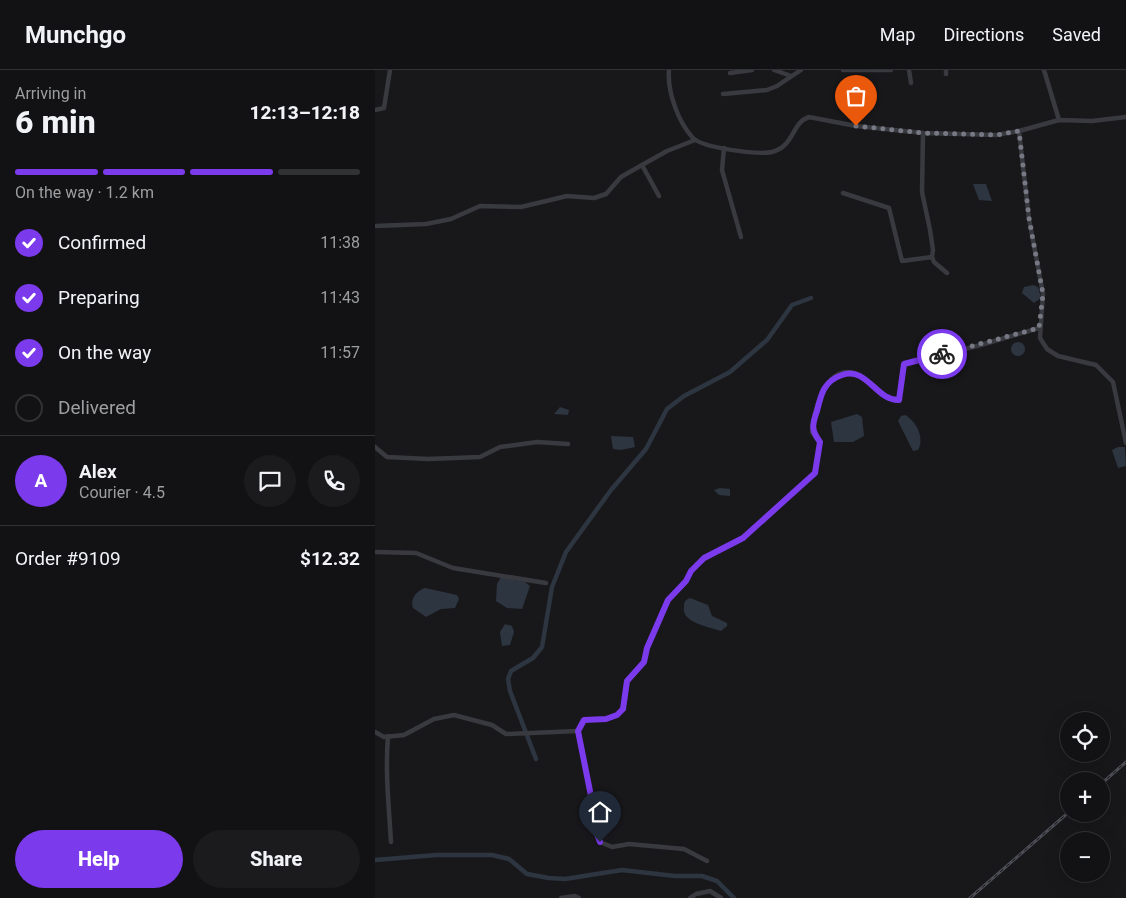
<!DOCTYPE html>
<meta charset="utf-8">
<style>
body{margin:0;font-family:Roboto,sans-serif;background:#1b1b1d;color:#f1f3f6;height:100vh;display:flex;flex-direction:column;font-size:19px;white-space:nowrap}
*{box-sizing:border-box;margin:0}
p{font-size:16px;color:#9c9ea0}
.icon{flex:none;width:28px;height:28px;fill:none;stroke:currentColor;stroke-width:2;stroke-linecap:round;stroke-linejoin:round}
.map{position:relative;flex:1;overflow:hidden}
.drawer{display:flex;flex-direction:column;background:#121214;width:375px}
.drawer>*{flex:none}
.controls{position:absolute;left:685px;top:642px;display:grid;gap:10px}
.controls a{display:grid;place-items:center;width:50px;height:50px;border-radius:50%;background:#121214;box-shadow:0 5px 20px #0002,0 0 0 1px #313234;font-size:25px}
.pin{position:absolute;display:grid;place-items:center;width:42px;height:42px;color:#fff;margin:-51px -21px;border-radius:50% 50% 50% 0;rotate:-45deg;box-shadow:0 0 5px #0007}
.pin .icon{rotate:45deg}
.courier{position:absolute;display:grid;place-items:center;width:50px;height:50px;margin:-25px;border:4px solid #7c3aed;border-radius:50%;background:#fff;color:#222;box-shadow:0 1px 6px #0007}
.headline em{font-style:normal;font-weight:800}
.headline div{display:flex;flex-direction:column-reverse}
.headline{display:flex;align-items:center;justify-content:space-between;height:85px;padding:0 15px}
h1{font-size:32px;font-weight:800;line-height:38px}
.bar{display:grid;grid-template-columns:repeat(4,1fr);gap:8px 5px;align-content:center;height:60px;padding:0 15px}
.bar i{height:6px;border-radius:4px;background:#313234}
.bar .on{background:#7c3aed}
.bar p{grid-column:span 4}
.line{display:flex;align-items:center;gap:12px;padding:0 15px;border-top:1px solid #313234}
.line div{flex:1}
.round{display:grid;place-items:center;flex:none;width:52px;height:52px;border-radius:26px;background:#1b1b1d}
ol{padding:0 15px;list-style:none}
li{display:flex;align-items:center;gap:15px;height:55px}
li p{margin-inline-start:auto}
li .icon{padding:5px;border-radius:50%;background:#7c3aed;color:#fff;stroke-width:4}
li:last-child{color:#9c9ea0}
li i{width:28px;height:28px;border:2px solid #313234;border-radius:50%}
.action{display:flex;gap:10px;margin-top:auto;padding:10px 15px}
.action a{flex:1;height:58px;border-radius:30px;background:#7c3aed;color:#fff;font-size:20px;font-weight:800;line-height:58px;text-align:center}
.action a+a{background:#1b1b1d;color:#f1f3f6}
header{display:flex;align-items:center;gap:30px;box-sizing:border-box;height:70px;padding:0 25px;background:#121214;border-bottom:1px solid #313234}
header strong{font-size:24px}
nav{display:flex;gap:28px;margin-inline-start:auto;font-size:18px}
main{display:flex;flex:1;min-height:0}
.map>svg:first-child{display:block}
</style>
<header>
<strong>Munchgo</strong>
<nav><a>Map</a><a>Directions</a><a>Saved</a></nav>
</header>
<main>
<section class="drawer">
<div class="headline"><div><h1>6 min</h1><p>Arriving in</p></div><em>12:13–12:18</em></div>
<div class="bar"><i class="on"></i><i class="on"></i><i class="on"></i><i></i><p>On the way · 1.2 km</p></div>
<ol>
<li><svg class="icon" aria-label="check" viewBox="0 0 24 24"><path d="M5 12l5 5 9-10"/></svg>Confirmed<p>11:38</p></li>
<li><svg class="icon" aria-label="check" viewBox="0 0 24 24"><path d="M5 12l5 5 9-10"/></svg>Preparing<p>11:43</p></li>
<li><svg class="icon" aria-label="check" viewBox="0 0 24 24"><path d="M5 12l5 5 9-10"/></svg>On the way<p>11:57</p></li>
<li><i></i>Delivered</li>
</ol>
<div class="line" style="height:90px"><b class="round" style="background:#7c3aed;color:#fff">A</b><div><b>Alex</b><p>Courier · 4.5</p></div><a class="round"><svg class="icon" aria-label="chat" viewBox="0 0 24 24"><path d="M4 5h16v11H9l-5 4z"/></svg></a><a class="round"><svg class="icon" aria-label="phone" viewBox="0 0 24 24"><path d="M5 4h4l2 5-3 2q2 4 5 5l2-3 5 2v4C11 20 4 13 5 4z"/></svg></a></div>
<div class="line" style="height:65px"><div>Order #9109</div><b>$12.32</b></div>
<div class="action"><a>Help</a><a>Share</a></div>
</section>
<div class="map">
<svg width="751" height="828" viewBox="0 0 751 828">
<rect width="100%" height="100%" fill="#18181b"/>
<g fill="#2d3540">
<polygon points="598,114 611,114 617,131 604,130"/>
<polygon points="658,215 663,217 666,228 659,233 647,223 649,217"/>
<circle cx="643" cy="279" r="7"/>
<polygon points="185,337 194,340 193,345 179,344"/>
<polygon points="482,344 487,347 489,366 478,372 459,372 456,352"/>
<path d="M 530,345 C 541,351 550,368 543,380 L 538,381 L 523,351 L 526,346 Z"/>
<polygon points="236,366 258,367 260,377 246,380 238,379"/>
<polygon points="743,377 750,377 751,396 743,398 737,380"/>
<polygon points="345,418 355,419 355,426 344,425 339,420"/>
<polygon points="126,507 150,512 155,516 147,539 132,538 121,531 122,514"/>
<path d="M 50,518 L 82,525 L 84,529 L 80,538 L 66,539 L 51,547 L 38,538 C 35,529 41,521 50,518 Z"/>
<path d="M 315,528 L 333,535 L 337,546 L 352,553 L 352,556 L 346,561 C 335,557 306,553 309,537 C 309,532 310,530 315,528 Z"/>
<polygon points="130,554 137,556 139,562 135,575 127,576 125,562"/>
</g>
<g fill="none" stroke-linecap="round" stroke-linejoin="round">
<g stroke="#2d3540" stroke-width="4.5">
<polyline points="161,689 135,621 133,609 136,601 158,588 167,577 177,517 191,482 236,420 271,379 292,339 309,326 355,302 392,270 417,235 436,228"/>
<polyline points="0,790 61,785 117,785 134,789 152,804 174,808 190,809 247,800 300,806 327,806 342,811 359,828"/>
</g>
<g stroke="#393940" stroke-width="4.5">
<path d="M 294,0 C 292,21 303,52 318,68 C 328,78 383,85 397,82 C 420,76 416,53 434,47 L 481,56 L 548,63 L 621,65 L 644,61 L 654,149 L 668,224 L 665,268 L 672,279 L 683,286 L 721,295 L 738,312 L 751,373"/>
<polyline points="399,0 416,6"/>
<polyline points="468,0 516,0"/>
<polyline points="534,0 536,13"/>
<polyline points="571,0 571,4"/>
<polyline points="669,0 684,50"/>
<polyline points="355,3 377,0"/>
<polyline points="348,24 392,20 402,16 426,0"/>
<polyline points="0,40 9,38 15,0"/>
<polyline points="644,61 684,50 717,51 751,47"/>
<polyline points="548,63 547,122 555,160 558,180 557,187 559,192 572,203"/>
<polyline points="349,78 347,100 366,167"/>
<polyline points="267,95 284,126"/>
<polyline points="468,123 514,138 527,191 557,187"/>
<polyline points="0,156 51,154 76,149 105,136 146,137 192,126 219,128 231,124 246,107 267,95 292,81 320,70"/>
<polyline points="0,377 12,387 53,389 105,387 125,377 162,372 193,374"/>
<polyline points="0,482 41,483 78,498 171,513"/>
<polyline points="0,662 9,667 29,665 59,649 79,645 117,655 131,664 203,661"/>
<path d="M 13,666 C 10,702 14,737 16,772"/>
<path d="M 332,791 L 309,779 L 254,774 L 237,777 L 225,772 L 218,754 L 216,726 L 203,661 L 209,650 L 231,649 L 243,645 L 248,639 L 252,611 L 269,592 L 272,578 L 293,530 L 311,511 L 316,501 L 329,489 L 368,468 L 440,403 L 445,372 L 437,362 C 438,341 452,292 482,304 C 497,310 508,331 524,330 L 529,294 L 606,275 L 664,258"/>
<polyline points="186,828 200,826 204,828"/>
<polyline points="315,828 321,824 335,821 346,828"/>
</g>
<g stroke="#4c4d55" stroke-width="3">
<g id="rail">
<polyline points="726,714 751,692"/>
<polyline points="595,828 694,742"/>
</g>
</g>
<use href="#rail" stroke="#131316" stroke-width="1" stroke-dasharray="4" stroke-linecap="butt"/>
</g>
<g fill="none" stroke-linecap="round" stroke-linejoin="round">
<polyline stroke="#767983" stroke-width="5" stroke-dasharray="0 9" points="481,56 548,63 621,65 644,61 654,148 668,224 664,258 567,284"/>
<path stroke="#7c3aed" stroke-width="6" d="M 225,772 L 218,754 L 216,726 L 203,661 L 209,650 L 231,649 L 242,645 L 248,639 L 252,611 L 269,592 L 272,578 L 293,530 L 311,511 L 316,501 L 329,488 L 368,468 L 440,403 L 445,372 C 436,360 437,355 442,341 C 446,324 449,311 467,305 C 492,296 501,331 524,330 L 529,294 L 567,284"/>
</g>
</svg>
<div class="controls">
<a><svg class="icon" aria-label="locate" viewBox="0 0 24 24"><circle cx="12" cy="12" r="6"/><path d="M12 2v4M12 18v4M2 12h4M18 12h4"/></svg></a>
<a>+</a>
<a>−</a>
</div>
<div class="pin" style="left:481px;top:56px;background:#ea580c"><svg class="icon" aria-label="bag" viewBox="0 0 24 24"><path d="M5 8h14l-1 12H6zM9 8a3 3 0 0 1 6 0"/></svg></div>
<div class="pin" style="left:225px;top:772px;background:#1f2937"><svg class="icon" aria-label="home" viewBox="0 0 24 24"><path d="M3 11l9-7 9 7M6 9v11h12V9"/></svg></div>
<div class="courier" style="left:567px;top:284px"><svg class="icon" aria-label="bike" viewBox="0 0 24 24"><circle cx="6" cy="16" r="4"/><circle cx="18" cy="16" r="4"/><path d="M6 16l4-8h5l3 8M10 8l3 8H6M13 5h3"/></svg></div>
</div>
</main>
